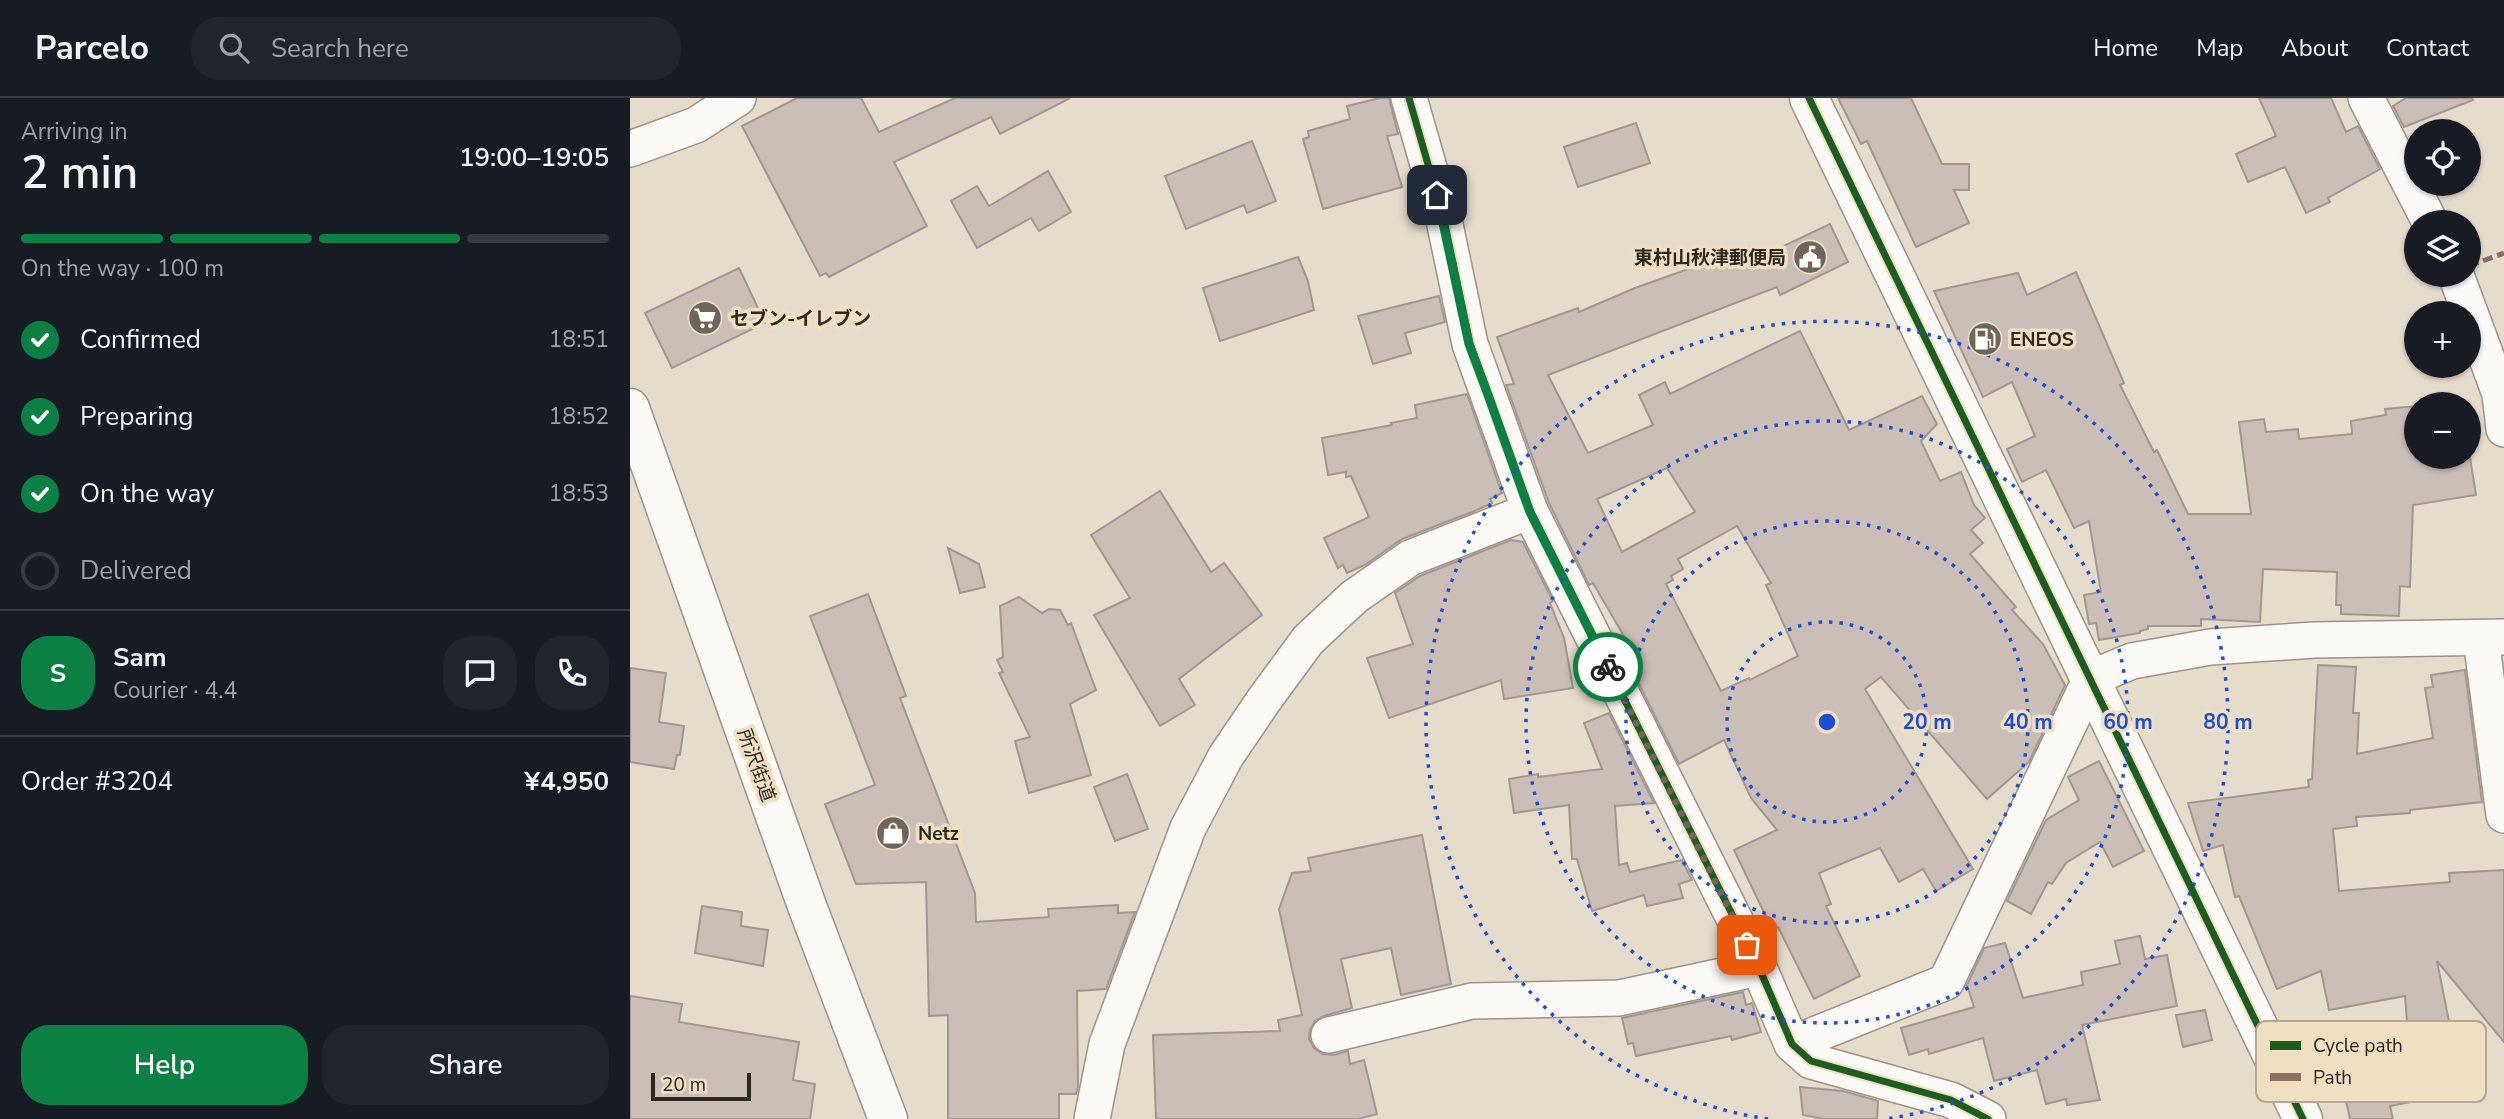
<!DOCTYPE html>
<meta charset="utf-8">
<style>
body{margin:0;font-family:"Nunito Sans","Noto Sans JP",sans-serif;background:#20242c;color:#f1f3f6;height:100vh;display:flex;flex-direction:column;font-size:26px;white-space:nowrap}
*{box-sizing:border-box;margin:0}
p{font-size:23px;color:#9ea1a6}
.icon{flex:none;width:38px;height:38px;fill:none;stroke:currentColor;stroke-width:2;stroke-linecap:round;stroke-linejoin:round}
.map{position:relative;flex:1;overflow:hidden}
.panel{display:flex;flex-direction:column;background:#171b24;width:630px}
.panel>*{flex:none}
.tools{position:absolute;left:1774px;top:21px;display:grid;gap:14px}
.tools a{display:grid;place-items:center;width:77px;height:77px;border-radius:50%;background:#171b24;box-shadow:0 2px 5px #0004;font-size:35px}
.scale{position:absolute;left:21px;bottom:18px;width:100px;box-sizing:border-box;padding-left:7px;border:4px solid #2e271c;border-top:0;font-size:19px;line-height:24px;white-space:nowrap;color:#2e271c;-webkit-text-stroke:5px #f1dfc2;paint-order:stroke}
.pin{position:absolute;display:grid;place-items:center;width:60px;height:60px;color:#fff;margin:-30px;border-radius:14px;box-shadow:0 4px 10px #0006}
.courier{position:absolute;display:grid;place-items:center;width:70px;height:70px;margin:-35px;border:5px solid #0b8043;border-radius:50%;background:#fff;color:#222;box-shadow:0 2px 9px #0007}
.headline em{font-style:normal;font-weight:600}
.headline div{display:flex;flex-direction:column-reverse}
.headline{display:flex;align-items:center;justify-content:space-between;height:119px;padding:0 21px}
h1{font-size:46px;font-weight:600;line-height:52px}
.bar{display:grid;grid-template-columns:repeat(4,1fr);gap:10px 7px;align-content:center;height:84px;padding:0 21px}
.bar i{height:9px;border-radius:5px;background:#363941}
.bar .active{background:#0b8043}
.bar p{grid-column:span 4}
.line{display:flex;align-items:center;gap:18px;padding:0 21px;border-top:2px solid #363941}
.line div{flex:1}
.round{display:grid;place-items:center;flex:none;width:74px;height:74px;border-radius:28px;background:#20242c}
ol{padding:0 21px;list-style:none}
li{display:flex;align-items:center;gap:21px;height:77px}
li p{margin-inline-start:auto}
li .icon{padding:7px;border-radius:50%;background:#0b8043;color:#fff;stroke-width:4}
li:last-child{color:#9ea1a6}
li i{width:38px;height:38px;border:4px solid #363941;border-radius:50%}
.button{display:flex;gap:14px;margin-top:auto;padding:14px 21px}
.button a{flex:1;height:80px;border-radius:28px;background:#0b8043;color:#fff;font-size:28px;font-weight:600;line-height:80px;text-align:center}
.button a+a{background:#20242c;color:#f1f3f6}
header{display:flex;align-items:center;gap:42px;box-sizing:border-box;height:98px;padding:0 35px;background:#171b24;border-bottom:2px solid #363941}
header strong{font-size:33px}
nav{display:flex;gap:38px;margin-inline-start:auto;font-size:24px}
.search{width:490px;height:63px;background:#20242c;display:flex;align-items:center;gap:18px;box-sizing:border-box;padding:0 24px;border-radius:28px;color:#9ea1a6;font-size:26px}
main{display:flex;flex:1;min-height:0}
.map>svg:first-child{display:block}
</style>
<header>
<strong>Parcelo</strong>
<div class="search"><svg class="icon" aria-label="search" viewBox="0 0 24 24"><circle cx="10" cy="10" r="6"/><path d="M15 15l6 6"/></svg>Search here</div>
<nav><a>Home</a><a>Map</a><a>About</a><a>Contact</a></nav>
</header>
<main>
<section class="panel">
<div class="headline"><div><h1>2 min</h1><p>Arriving in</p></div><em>19:00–19:05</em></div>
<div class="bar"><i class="active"></i><i class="active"></i><i class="active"></i><i></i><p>On the way · 100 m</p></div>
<ol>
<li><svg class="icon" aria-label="check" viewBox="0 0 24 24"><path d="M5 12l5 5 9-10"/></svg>Confirmed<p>18:51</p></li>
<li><svg class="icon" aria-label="check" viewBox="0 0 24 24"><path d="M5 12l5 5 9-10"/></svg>Preparing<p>18:52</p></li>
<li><svg class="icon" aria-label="check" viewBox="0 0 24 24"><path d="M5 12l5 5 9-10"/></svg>On the way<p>18:53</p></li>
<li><i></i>Delivered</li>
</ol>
<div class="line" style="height:126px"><b class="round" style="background:#0b8043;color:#fff">S</b><div><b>Sam</b><p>Courier · 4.4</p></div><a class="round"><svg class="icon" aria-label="chat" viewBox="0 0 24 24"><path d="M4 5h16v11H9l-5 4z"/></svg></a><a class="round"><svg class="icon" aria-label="phone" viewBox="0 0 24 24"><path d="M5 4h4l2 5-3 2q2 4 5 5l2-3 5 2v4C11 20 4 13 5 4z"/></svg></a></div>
<div class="line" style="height:91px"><div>Order #3204</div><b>¥4,950</b></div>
<div class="button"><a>Help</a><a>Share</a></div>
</section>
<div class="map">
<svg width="1874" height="1021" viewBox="0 0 1874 1021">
<rect width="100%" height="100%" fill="#e6dccc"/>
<g fill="#cabeb7" stroke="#a39891" stroke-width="2" fill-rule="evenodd">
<polygon points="167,0 231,0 249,34 325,0 440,0 370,36 361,19 264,64 297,128 199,179 196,175 190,178 112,28"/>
<polygon points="750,0 759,0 768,36 757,38 772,89 693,111 673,41 679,39 678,33 720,21 717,8"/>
<polygon points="1208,0 1281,0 1312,66 1339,66 1339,92 1324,92 1339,125 1286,149 1237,43 1231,46"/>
<polygon points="1629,0 1701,0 1716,34 1728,28 1750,71 1698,100 1700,104 1676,115 1655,69 1618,84 1606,56 1646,38"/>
<polygon points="1776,0 1842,0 1843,2 1774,29 1763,8"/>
<polygon points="1006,25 1020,65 948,89 934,49"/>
<polygon points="622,43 646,103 617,115 614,107 556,131 535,78"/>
<polygon points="418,73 441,114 409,133 401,120 347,150 321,103 347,88 359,108"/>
<path d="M 1200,126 L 1218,164 L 1150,197 L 1147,189 L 918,277 L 958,355 L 1023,327 L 1009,297 L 1035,284 L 1040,296 L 1170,233 L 1219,332 L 1292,298 L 1307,326 L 1291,343 L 1310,383 L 1331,374 L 1344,407 L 1355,420 L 1341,432 L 1353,445 L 1340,456 L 1386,509 L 1382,512 L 1413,546 L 1435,587 L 1399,664 L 1357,701 L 1251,579 L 1235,591 L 1343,771 L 1306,793 L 1293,771 L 1269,784 L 1250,750 L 1189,775 L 1201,806 L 1196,808 L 1230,878 L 1184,901 L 1148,829 L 1142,831 L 1104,752 L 1147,732 L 1121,700 L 1094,642 L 1049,666 L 1000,568 L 1009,564 L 963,485 L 959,487 L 919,405 L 876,287 L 884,286 L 867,239 L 948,210 L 949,214 L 1005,190 L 1120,149 L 1120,164 ZM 1037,370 L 1065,414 L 992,454 L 967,401 ZM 1107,428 L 1141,485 L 1136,487 L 1168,558 L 1120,582 L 1119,580 L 1091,593 L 1036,486 L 1043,482 L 1041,478 L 1053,471 L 1048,461 Z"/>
<polygon points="668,159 678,183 684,212 590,243 573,190"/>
<polygon points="109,170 135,225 42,270 15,215"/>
<polygon points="1446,174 1494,285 1490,287 1524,354 1527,352 1558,416 1621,416 1609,324 1634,321 1636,334 1668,331 1669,341 1722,336 1721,323 1756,317 1755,311 1787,308 1787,359 1840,359 1846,397 1783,407 1780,489 1770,488 1769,518 1711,516 1711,507 1706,507 1707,474 1633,471 1630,524 1571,521 1571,528 1518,528 1518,531 1510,533 1510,535 1469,542 1466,525 1459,526 1454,497 1471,494 1459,423 1444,430 1416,372 1392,384 1377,351 1405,338 1382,284 1353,299 1304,193 1388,175 1397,197"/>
<polygon points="809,198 815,224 775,235 781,255 743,266 728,218"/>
<polygon points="837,296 872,395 860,401 862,405 842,414 772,441 735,467 717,475 713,467 708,470 694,440 739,419 721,378 716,379 716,374 698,377 692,340 762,327 761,325 787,320 785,307"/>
<polygon points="530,393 581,474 594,465 632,517 549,581 565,607 530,628 464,517 500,500 461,437"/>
<polygon points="881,442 893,444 923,503 920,505 934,540 943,590 874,601 871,582 759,620 737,560 783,546 765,495 790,478"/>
<polygon points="318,450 349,466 355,489 330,495"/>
<polygon points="238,496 276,598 270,600 345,795 346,824 419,819 418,811 488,807 488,815 505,814 476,891 447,893 448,989 446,996 429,996 429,1021 318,1021 318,917 299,918 296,784 226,786 195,706 245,687 180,518"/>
<polygon points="389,499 412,515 419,511 430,512 438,527 441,525 466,592 440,606 461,677 399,695 385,643 400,639 369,575 373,574 367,562 373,559 370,508"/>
<polygon points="1688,567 1726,569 1723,615 1729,615 1727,656 1803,640 1795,590 1803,589 1801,577 1835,572 1852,704 1780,712 1780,715 1726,719 1727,728 1703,731 1709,793 1820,784 1819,775 1874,772 1874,944 1807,863 1833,994 1760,1008 1763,1021 1720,1021 1710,976 1780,961 1775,898 1699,912 1691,873 1647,891 1609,798 1605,799 1593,747 1573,753 1558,705 1679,689 1678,682 1682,681"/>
<polygon points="0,570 36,575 29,624 54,628 50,657 47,657 44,671 0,664"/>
<polygon points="979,615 1024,705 985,708 989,767 997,765 1000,774 1052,762 1062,782 1049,786 1053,800 1017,808 1014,797 962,813 947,761 942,761 939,707 884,715 879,681 908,676 908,679 972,671 954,625"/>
<polygon points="1469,663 1514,753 1483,769 1470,744 1436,765 1422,786 1418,784 1401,816 1377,803 1416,722 1449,702 1438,679"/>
<polygon points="497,676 518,731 485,743 464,689"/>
<polygon points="792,737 821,886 771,897 761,850 711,861 722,910 694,918 685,923 680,932 679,941 684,950 693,956 704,957 718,953 720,966 734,962 747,1016 728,1021 526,1021 523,937 650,933 648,922 672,917 649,811 662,775 681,773 678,760"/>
<polygon points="72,808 112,814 111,828 138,832 133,868 65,855"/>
<polygon points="1510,838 1515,861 1537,857 1547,908 1452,927 1470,1002 1437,1007 1436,1001 1416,1006 1407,972 1364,983 1353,940 1299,956 1298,951 1279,957 1271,930 1344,909 1337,887 1354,850 1375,845 1393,900 1453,887 1451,874 1490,866 1485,843"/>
<polygon points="1113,894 1116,907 1122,905 1131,934 1102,942 1101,938 1006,958 1003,945 998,946 992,920"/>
<polygon points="0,898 52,906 49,924 169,944 163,982 185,986 180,1021 0,1021"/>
<polygon points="1575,912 1582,942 1553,949 1546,917"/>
<polygon points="1170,989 1213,993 1248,1003 1247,1021 1194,1021 1173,1017"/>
</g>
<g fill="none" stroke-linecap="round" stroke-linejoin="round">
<g stroke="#9c9488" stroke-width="38">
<g id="street">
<polyline points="779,0 814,122 840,246 900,413 1129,870 1162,946 1181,963 1321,1002 1358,1021"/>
<polyline points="1736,0 1800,124"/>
<polyline points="0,51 66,27 108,0"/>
<polyline points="1826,177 1870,296 1874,331"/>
<polyline points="1851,540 1874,717"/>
<polyline points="699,937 842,903 989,900 1129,870"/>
<polyline points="1162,946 1316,884 1461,580 1502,563 1580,549 1684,542 1874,539"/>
<polyline points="462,1021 477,946 558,730 596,658 634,602 678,542 724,499 780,460 900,413"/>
</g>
</g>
<g stroke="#9c9488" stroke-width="41">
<polyline id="secondary" points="1179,0 1673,1021"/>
</g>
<g stroke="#9c9488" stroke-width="41">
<polyline id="primary" points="0,310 177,808 258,1021"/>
</g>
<use href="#street" stroke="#fbfaf7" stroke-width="35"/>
<use href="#secondary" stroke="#fbfaf7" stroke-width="38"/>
<use href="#primary" stroke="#fbfaf7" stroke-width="38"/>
<polyline stroke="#8d6e63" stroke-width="5" stroke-dasharray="10 5" stroke-linecap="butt" points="1839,168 1874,155"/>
<g stroke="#f1dfc2" stroke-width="11">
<g id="cycleway">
<polyline points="779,0 814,122 840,246 900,413 1129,870 1162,946 1181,963 1321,1002 1358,1021"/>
<polyline points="1179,0 1673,1021"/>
</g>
</g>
<use href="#cycleway" stroke="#1b5e20" stroke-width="7"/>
</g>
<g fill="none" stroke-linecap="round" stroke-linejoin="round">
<polyline stroke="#6e665a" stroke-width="7" stroke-dasharray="0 12.6" points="978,569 1117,847"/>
<polyline stroke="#0b8043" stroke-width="9" points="807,97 839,246 857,294 900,414 978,569"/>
</g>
<g fill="none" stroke="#1d4ed8" stroke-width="3.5" stroke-dasharray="3.5 7">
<circle cx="1197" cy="624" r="100"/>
<circle cx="1197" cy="624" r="201"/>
<circle cx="1197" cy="624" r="301"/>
<path d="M1138 1021A401 401 0 1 1 1256 1021"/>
</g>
<defs>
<g id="civic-disc" transform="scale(1.75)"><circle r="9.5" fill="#6e665a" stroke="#f1dfc2"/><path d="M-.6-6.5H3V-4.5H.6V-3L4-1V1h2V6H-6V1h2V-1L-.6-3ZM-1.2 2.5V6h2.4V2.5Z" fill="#fff"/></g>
<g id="supermarket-disc" transform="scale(1.75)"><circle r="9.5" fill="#6e665a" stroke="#f1dfc2"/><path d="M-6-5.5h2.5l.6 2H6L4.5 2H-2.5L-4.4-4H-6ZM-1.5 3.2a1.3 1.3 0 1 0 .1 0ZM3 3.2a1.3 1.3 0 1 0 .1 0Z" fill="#fff"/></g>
<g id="fuel-disc" transform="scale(1.75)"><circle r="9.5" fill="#6e665a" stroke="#f1dfc2"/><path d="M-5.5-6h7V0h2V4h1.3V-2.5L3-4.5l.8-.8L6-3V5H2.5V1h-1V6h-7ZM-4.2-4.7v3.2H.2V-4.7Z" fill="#fff"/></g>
<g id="shop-disc" transform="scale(1.75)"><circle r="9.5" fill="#6e665a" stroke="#f1dfc2"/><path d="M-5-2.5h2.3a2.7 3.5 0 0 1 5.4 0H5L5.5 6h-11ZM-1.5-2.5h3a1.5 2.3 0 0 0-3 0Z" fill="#fff"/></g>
</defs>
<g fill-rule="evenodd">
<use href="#civic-disc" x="1180" y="159"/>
<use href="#supermarket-disc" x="75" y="220"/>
<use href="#fuel-disc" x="1355" y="241"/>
<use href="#shop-disc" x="263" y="735"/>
</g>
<g text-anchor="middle" stroke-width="7" stroke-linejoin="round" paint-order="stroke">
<g font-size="19" font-weight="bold" fill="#2e271c" stroke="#f1dfc2" text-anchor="start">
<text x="1156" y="166" text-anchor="end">東村山秋津郵便局</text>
<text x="100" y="227">セブン-イレブン</text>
<text x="1380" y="248">ENEOS</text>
<text x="288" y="742">Netz</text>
</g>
<g font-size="19" fill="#2e271c" stroke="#f1dfc2">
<text transform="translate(127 667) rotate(70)" y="7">所沢街道</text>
</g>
</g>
<rect x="1626" y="923" width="230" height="81" rx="10" fill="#f1dfc2" stroke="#b6a890" stroke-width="2"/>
<rect x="1640" y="943" width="31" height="9" fill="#1b5e20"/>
<rect x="1640" y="975" width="31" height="8" fill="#8d6e63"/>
<g font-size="19" fill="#2e271c">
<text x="1683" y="954">Cycle path</text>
<text x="1683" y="986">Path</text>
</g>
<circle cx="1197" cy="624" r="10" fill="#1d4ed8" stroke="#f1dfc2" stroke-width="3.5"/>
<g font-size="21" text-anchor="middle" font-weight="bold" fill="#1d4ed8" stroke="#f1dfc2" stroke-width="7" stroke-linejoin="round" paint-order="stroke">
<text x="1297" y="631">20 m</text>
<text x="1398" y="631">40 m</text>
<text x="1498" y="631">60 m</text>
<text x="1598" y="631">80 m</text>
</g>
</svg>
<div class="tools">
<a><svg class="icon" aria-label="locate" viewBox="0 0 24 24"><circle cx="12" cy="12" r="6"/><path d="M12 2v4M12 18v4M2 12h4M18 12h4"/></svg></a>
<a><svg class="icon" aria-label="layers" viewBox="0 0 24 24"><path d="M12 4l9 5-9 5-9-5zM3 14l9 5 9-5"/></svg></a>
<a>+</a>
<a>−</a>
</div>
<div class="scale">20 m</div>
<div class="pin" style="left:1117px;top:847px;background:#ea580c"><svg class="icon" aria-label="bag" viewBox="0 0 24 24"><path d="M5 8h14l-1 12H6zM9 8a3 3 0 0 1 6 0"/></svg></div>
<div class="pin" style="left:807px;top:97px;background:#1f2937"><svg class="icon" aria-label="home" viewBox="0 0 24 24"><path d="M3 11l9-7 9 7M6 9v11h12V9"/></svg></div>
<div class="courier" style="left:978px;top:569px"><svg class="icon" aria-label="bike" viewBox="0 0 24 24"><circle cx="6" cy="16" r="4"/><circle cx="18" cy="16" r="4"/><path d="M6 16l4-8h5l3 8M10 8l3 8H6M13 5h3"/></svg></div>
</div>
</main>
